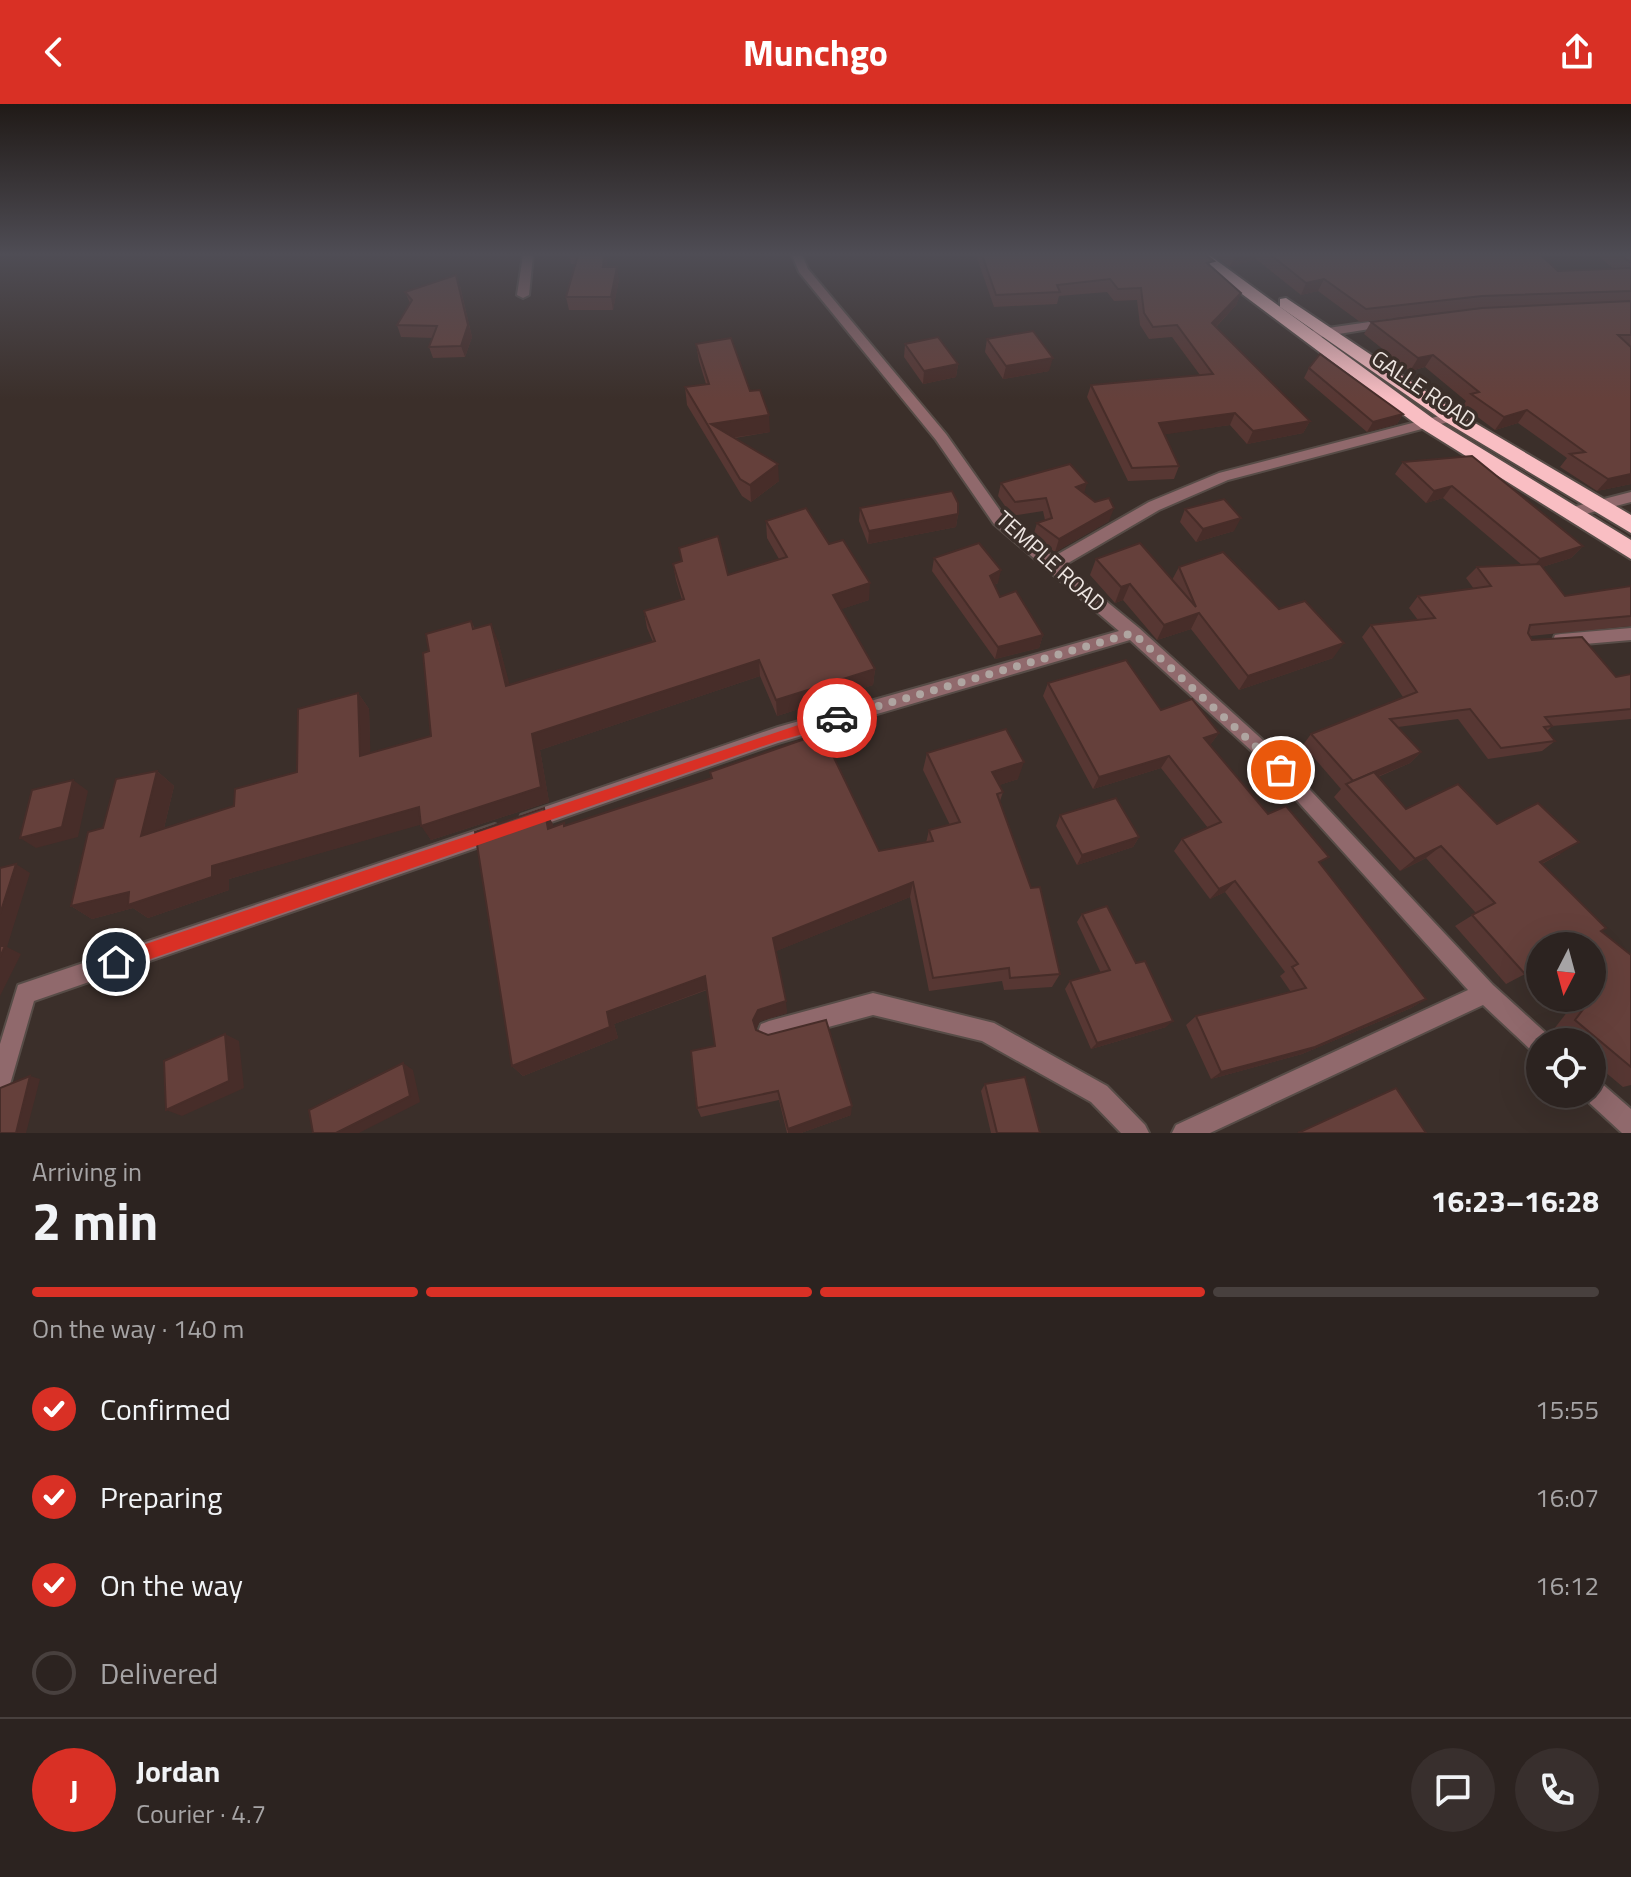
<!DOCTYPE html>
<meta charset="utf-8">
<style>
body{margin:0;font-family:"Titillium Web",sans-serif;background:#382f2d;color:#f1f3f6;height:100vh;display:flex;flex-direction:column;font-size:30px;white-space:nowrap}
*{box-sizing:border-box;margin:0}
p{font-size:26px;color:#a6a4a5}
.icon{flex:none;width:44px;height:44px;fill:none;stroke:currentColor;stroke-width:2;stroke-linecap:round;stroke-linejoin:round}
.map{position:relative;height:1029px;overflow:hidden}
.details{display:flex;flex-direction:column;background:#2c2320;flex:1}
.details>*{flex:none}
.needle{width:52px;rotate:186deg}
.tools{position:absolute;left:1526px;top:828px;display:grid;gap:16px}
.tools a{display:grid;place-items:center;width:80px;height:80px;border-radius:50%;background:#2c2320;box-shadow:0 8px 32px #0002,0 0 0 2px #48403e;font-size:40px}
.pin{position:absolute;display:grid;place-items:center;width:68px;height:68px;color:#fff;margin:-34px;border:4px solid #fff;border-radius:50%;box-shadow:0 2px 8px #0007}
.courier{position:absolute;display:grid;place-items:center;width:80px;height:80px;margin:-40px;border:6px solid #d93025;border-radius:50%;background:#fff;color:#222;box-shadow:0 2px 10px #0007}
.overview em{font-style:normal;font-weight:700}
.overview div{display:flex;flex-direction:column-reverse}
.overview{display:flex;align-items:center;justify-content:space-between;height:136px;padding:0 32px}
h1{font-size:52px;font-weight:700;line-height:60px}
.bar{display:grid;grid-template-columns:repeat(4,1fr);gap:12px 8px;align-content:center;height:96px;padding:0 32px}
.bar i{height:10px;border-radius:6px;background:#48403e}
.bar .selected{background:#d93025}
.bar p{grid-column:span 4}
.line{display:flex;align-items:center;gap:20px;padding:0 32px;border-top:2px solid #48403e}
.line div{flex:1}
.round{display:grid;place-items:center;flex:none;width:84px;height:84px;border-radius:42px;background:#382f2d}
ol{padding:0 32px;list-style:none}
li{display:flex;align-items:center;gap:24px;height:88px}
li p{margin-inline-start:auto}
li .icon{padding:8px;border-radius:50%;background:#d93025;color:#fff;stroke-width:4}
li:last-child{color:#a6a4a5}
li i{width:44px;height:44px;border:4px solid #48403e;border-radius:50%}
header{display:flex;justify-content:space-between;align-items:center;height:104px;padding:0 32px;background:#d93025;color:#fff;font-size:36px;font-weight:700}
.map>svg:first-child{display:block}
</style>
<header><svg class="icon" aria-label="back" viewBox="0 0 24 24"><path d="M15 5l-7 7 7 7"/></svg>Munchgo<svg class="icon" aria-label="share" viewBox="0 0 24 24"><path d="M12 15V3M7 8l5-5 5 5M5 13v7h14v-7"/></svg></header>
<div class="map">
<svg width="1631" height="1029" viewBox="0 0 1631 1029">
<rect width="100%" height="100%" fill="#3b2f2a"/>
<g fill="none" stroke-linecap="round" stroke-linejoin="round">
<g stroke="#574c47" stroke-width="4">
<g id="street">
<polygon points="523,151 533,151 529,191 523,194 517,191"/>
<polygon points="792,151 802,151 808,165 946,330 1004,412 1053,453 1149,398 1219,369 1451,309 1456,310 1456,316 1228,376 1159,406 1063,462 1139,524 1266,639 1493,881 1548,931 1551,938 1540,938 1540,950 1532,947 1483,901 1210,1029 1172,1029 1176,1021 1468,886 1254,649 1130,536 778,639 528,726 521,723 519,717 521,711 778,623 1119,527 994,420 936,336 799,168"/>
<polygon points="1390,215 1396,219 1394,221 1314,234 1308,230 1314,226"/>
<polygon points="1631,388 1631,398 1574,413 1567,408 1569,404"/>
<polygon points="1631,524 1631,536 1561,542 1555,541 1553,536 1555,531 1561,530"/>
<polygon points="495,720 502,723 505,729 502,735 34,897 11,977 8,985 0,988 0,940 18,881"/>
<polygon points="873,889 994,919 1107,982 1145,1021 1149,1029 1121,1029 1091,998 982,937 873,911 769,939 761,936 758,928 761,920 769,917"/>
<polygon points="1592,975 1600,978 1631,1005 1631,1029 1622,1029 1584,994 1582,990 1592,990"/>
</g>
</g>
<g stroke="#574c47" stroke-width="4">
<g id="highway">
<polygon points="1190,151 1209,151 1435,316 1631,436 1631,455 1421,324"/>
<polygon points="1286,194 1458,309 1631,411 1631,429 1444,317 1280,203 1280,195"/>
</g>
</g>
<use href="#street" fill="#90696c" fill-rule="evenodd"/>
<use href="#highway" fill="#f9bec3" fill-rule="evenodd"/>
</g>
<g fill="#573733">
<polygon points="569,151 607,151 607,163 619,175 613,206 569,206 566,193 575,160 571,160"/>
<polygon points="976,151 1206,151 1211,163 1241,189 1236,201 1216,223 1310,317 1303,329 1247,340 1230,321 1164,330 1179,362 1174,375 1128,377 1087,293 1091,281 1200,271 1172,233 1149,235 1140,221 1137,196 1114,197 1107,188 1059,192 1057,200 994,203"/>
<polygon points="1214,151 1541,151 1558,167 1614,165 1597,151 1631,151 1631,380 1597,387 1560,363 1567,354 1518,319 1495,326 1463,302 1466,297 1425,263 1410,267 1364,230 1371,218 1482,204 1360,218 1318,187 1301,191 1256,155 1230,163"/>
<polygon points="460,182 472,233 465,253 433,254 429,243 433,234 401,233 397,221 410,199 405,188"/>
<polygon points="987,235 1049,267 1003,275 985,248"/>
<polygon points="696,240 750,287 770,328 735,334 779,377 751,398 742,392 687,301 685,283 706,280 699,257"/>
<polygon points="905,240 958,260 956,273 923,280 904,253"/>
<polygon points="1309,264 1403,310 1397,320 1367,328 1304,274"/>
<polygon points="1403,358 1583,442 1571,454 1542,463 1565,492 1631,482 1631,522 1530,532 1532,536 1616,573 1631,570 1631,615 1552,622 1547,627 1555,637 1542,647 1488,655 1458,615 1398,623 1421,648 1410,659 1378,673 1406,705 1497,720 1560,750 1542,760 1601,827 1631,851 1631,981 1623,983 1592,957 1592,938 1569,938 1554,925 1578,894 1592,894 1592,842 1540,842 1540,862 1506,880 1455,822 1476,809 1426,754 1400,767 1334,693 1341,685 1303,641 1311,630 1403,593 1362,533 1371,521 1418,516 1409,504 1418,492 1474,485 1466,474 1477,463 1522,461 1443,394 1426,399 1395,370"/>
<polygon points="1001,379 1084,389 1095,398 1109,417 1055,448 1033,432 1037,419 1045,416 1043,407 1012,412 998,392"/>
<polygon points="860,404 958,410 956,423 868,440 859,417"/>
<polygon points="1185,405 1234,427 1196,438 1180,418"/>
<polygon points="766,417 829,440 869,496 841,505 875,565 873,581 777,612 760,572 540,646 549,698 431,736 421,720 229,775 229,786 148,814 133,804 92,815 71,802 103,724 157,667 174,682 164,724 234,702 297,668 358,589 369,605 370,649 431,632 429,547 471,517 475,525 498,537 509,581 653,538 647,524 644,507 682,496 676,476 673,460 728,471 779,455 767,434"/>
<polygon points="934,454 998,479 994,481 1000,493 1043,531 1039,544 995,555 932,467"/>
<polygon points="1096,455 1172,476 1179,463 1279,505 1333,554 1239,586 1191,525 1157,536 1123,496 1115,499 1090,471"/>
<polygon points="1048,579 1161,606 1219,629 1210,641 1268,710 1321,761 1426,895 1411,904 1302,950 1211,975 1186,921 1196,912 1291,888 1280,872 1285,868 1225,788 1210,795 1174,747 1182,735 1208,724 1161,664 1093,685 1043,592"/>
<polygon points="927,649 1018,675 999,681 1003,688 1000,697 1060,870 1052,883 1004,886 1002,877 929,887 910,793 776,847 787,909 760,917 756,925 851,1011 801,1029 787,1029 779,996 701,1013 697,1004 715,942 707,886 614,920 618,934 523,972 512,962 544,704 553,723 565,722 711,675 710,668 879,747 926,739 929,726 950,721 923,666"/>
<polygon points="1060,711 1139,733 1133,743 1077,761 1056,722"/>
<polygon points="1082,810 1166,923 1091,945 1065,885 1070,877 1101,869 1077,818"/>
<polygon points="985,980 1040,1029 991,1029 981,987"/>
</g>
<g fill="#472d29">
<polygon points="604,151 607,151 606,176 603,163"/>
<polygon points="1235,151 1257,151 1256,155 1230,163"/>
<polygon points="617,163 619,175 613,206 611,193"/>
<polygon points="456,171 472,233 465,253 461,242"/>
<polygon points="1324,175 1318,187 1301,191 1306,179"/>
<polygon points="1241,189 1236,201 1208,231 1212,219"/>
<polygon points="1433,251 1425,263 1410,267 1418,254"/>
<polygon points="1053,254 1049,267 1003,275 1006,262"/>
<polygon points="958,260 956,273 923,280 924,267"/>
<polygon points="1527,306 1518,319 1495,326 1504,313"/>
<polygon points="1235,309 1230,321 1154,332 1159,319"/>
<polygon points="1403,310 1397,320 1367,328 1373,318"/>
<polygon points="769,311 770,328 717,336 711,320"/>
<polygon points="1310,317 1303,329 1247,340 1253,327"/>
<polygon points="778,360 779,377 751,398 750,381"/>
<polygon points="1631,370 1631,380 1597,387 1608,375"/>
<polygon points="1087,379 1083,393 1076,383"/>
<polygon points="1452,382 1443,394 1426,399 1434,387"/>
<polygon points="1114,404 1109,417 1055,448 1059,435"/>
<polygon points="958,410 956,423 868,440 869,427"/>
<polygon points="1241,414 1234,427 1196,438 1203,425"/>
<polygon points="1583,442 1571,454 1529,467 1540,455"/>
<polygon points="1001,466 998,479 987,484 990,472"/>
<polygon points="870,479 869,496 833,508 833,491"/>
<polygon points="1130,480 1123,496 1115,499 1121,483"/>
<polygon points="1199,509 1191,525 1157,536 1164,521"/>
<polygon points="491,520 498,537 514,597 506,582"/>
<polygon points="1043,531 1039,544 995,555 998,543"/>
<polygon points="1344,539 1333,554 1239,586 1248,572"/>
<polygon points="759,556 760,572 540,646 549,698 431,736 421,722 532,630"/>
<polygon points="875,565 873,581 777,612 776,596"/>
<polygon points="358,589 369,605 371,667 360,652"/>
<polygon points="1219,629 1210,641 1204,634"/>
<polygon points="1421,648 1410,659 1350,684 1353,677"/>
<polygon points="1169,652 1161,664 1093,685 1099,673"/>
<polygon points="1024,658 1018,675 987,685 992,668"/>
<polygon points="157,667 174,682 159,745 141,732"/>
<polygon points="73,676 88,687 78,733 36,744 20,734"/>
<polygon points="419,703 430,718 229,775 229,786 148,814 133,804 92,815 71,802 129,788 212,762"/>
<polygon points="544,704 553,720 556,740 548,725"/>
<polygon points="1139,733 1133,743 1077,761 1082,751"/>
<polygon points="1579,738 1560,750 1522,770 1540,758"/>
<polygon points="1441,742 1426,754 1400,767 1415,755"/>
<polygon points="16,760 30,769 7,843 21,850 0,892 0,810"/>
<polygon points="1235,777 1225,788 1210,795 1219,785"/>
<polygon points="913,778 910,793 774,848 773,834"/>
<polygon points="705,872 708,885 614,920 618,934 523,972 512,962 607,908"/>
<polygon points="1426,895 1411,904 1302,950 1211,975 1221,968"/>
<polygon points="786,897 787,909 760,917 755,927 753,916 758,906"/>
<polygon points="1173,917 1166,923 1091,945 1097,939"/>
<polygon points="225,930 239,937 244,984 182,1012 166,1006"/>
<polygon points="403,959 413,966 420,998 359,1029 336,1029"/>
<polygon points="30,972 40,975 26,1029 16,1029"/>
<polygon points="852,1002 851,1011 801,1029 788,1029 788,1025"/>
</g>
<g fill="#65403b" stroke="#472d29" stroke-width="2">
<polygon points="578,151 604,151 603,163 617,163 611,193 566,193"/>
<polygon points="982,151 1206,151 1214,157 1207,159 1241,189 1212,219 1310,317 1253,327 1235,309 1159,319 1179,362 1132,364 1091,281 1213,270 1177,221 1153,223 1144,209 1141,184 1118,185 1110,175 1057,181 1060,188 996,191"/>
<polygon points="1271,151 1541,151 1558,167 1631,164 1631,187 1482,192 1366,205 1324,175 1306,179"/>
<polygon points="1621,151 1631,151 1631,159"/>
<polygon points="456,171 468,221 461,242 429,243 437,222 397,221 412,196 405,188"/>
<polygon points="1631,197 1631,231 1618,231 1631,243 1631,370 1608,375 1570,350 1585,348 1527,306 1504,313 1471,290 1479,288 1433,251 1418,254 1371,218 1482,204"/>
<polygon points="1033,227 1053,254 1006,262 987,235"/>
<polygon points="938,233 958,260 924,267 905,240"/>
<polygon points="731,234 750,287 760,286 769,311 711,320 778,360 750,381 740,375 685,283 709,280 696,240"/>
<polygon points="1320,250 1403,310 1373,318 1309,264"/>
<polygon points="1472,352 1583,442 1540,455 1452,382 1434,387 1403,358"/>
<polygon points="1070,360 1087,379 1076,383 1095,398 1109,394 1114,404 1059,435 1037,419 1052,414 1046,394 1015,398 1001,379"/>
<polygon points="952,387 958,399 958,410 869,427 860,404"/>
<polygon points="1224,395 1241,414 1203,425 1185,405"/>
<polygon points="806,404 829,440 843,436 870,479 833,491 875,565 776,596 759,556 532,630 541,683 421,722 419,703 212,762 212,773 128,801 129,788 71,802 88,728 103,724 116,675 157,667 141,732 234,702 235,685 297,668 298,605 358,589 360,652 431,632 423,549 429,547 426,530 471,517 473,525 491,520 506,582 655,537 644,507 684,495 673,460 682,457 679,444 718,432 728,471 787,453 766,417"/>
<polygon points="979,439 1001,466 990,472 1000,493 1016,487 1043,531 998,543 934,454"/>
<polygon points="1140,439 1196,503 1179,463 1223,448 1279,505 1305,497 1344,539 1248,572 1199,509 1164,521 1130,480 1121,483 1096,455"/>
<polygon points="1540,460 1565,492 1631,482 1631,512 1530,521 1528,529 1532,536 1582,533 1616,573 1631,570 1631,605 1545,613 1552,622 1544,623 1555,637 1501,644 1470,605 1390,615 1421,648 1353,677 1311,630 1417,588 1371,521 1435,514 1418,492 1491,482 1477,463"/>
<polygon points="1126,556 1161,606 1192,595 1219,629 1204,634 1268,710 1286,702 1329,753 1319,758 1426,895 1315,943 1221,968 1196,912 1306,884 1292,863 1298,860 1235,777 1219,785 1182,735 1221,718 1169,652 1099,673 1048,579"/>
<polygon points="1006,625 1024,658 992,668 1003,688 997,690 1031,784 1040,783 1060,870 1010,874 1009,864 933,874 913,778 773,834 786,897 758,906 753,916 756,926 768,931 826,916 852,1002 788,1025 778,987 697,1004 691,947 715,942 705,872 607,908 610,923 512,962 475,728 544,704 548,725 564,719 564,722 712,674 710,668 822,629 879,747 933,737 929,726 960,718 927,649"/>
<polygon points="1374,668 1406,705 1458,680 1497,720 1538,699 1579,738 1540,758 1606,824 1601,827 1631,851 1631,963 1575,916 1606,875 1592,864 1592,842 1540,842 1540,862 1525,870 1472,811 1495,799 1441,742 1415,755 1346,680"/>
<polygon points="73,676 62,723 20,734 32,686"/>
<polygon points="1116,694 1139,733 1082,751 1060,711"/>
<polygon points="16,760 0,810 0,764"/>
<polygon points="1107,802 1136,859 1145,857 1173,917 1097,939 1070,877 1110,866 1082,810"/>
<polygon points="0,842 5,842 0,853"/>
<polygon points="225,930 229,977 166,1006 164,957"/>
<polygon points="403,959 410,992 336,1029 313,1029 309,1006"/>
<polygon points="30,972 16,1029 0,1029 0,984"/>
<polygon points="1025,973 1040,1029 997,1029 985,980"/>
<polygon points="1396,984 1426,1029 1298,1029"/>
</g>
<linearGradient id="sky" x2="0" y2="1"><stop stop-color="#201a17"/><stop offset="0.51" stop-color="#4f4d55"/><stop offset="1" stop-color="#4f4d55" stop-opacity="0"/></linearGradient>
<rect width="1631" height="295" fill="url(#sky)"/>
<polygon fill="#d93025" points="837,608 842,610 842,619 778,637 116,867 108,858 116,850"/>
<g fill="none" stroke-linecap="round" stroke-linejoin="round">
<polyline stroke="#afa5a1" stroke-width="8" stroke-dasharray="0 14.4" points="837,614 1133,529 1281,666"/>
</g>
<g text-anchor="middle" stroke-width="7" stroke-linejoin="round" paint-order="stroke">
<g font-size="22" fill="#ede5e1" stroke="#3b2f2a">
<text transform="translate(1424 285) rotate(34)" y="8">GALLE ROAD</text>
<text transform="translate(1051 457) rotate(42)" y="8">TEMPLE ROAD</text>
</g>
</g>
</svg>
<div class="tools">
<a><svg class="needle" viewBox="-14 -14 28 28"><path d="M0-13l5 13h-10z" fill="#e53935"/><path d="M0 13l5-13h-10z" fill="#a6a4a5"/></svg></a>
<a><svg class="icon" aria-label="locate" viewBox="0 0 24 24"><circle cx="12" cy="12" r="6"/><path d="M12 2v4M12 18v4M2 12h4M18 12h4"/></svg></a>
</div>
<div class="pin" style="left:1281px;top:666px;background:#ea580c"><svg class="icon" aria-label="bag" viewBox="0 0 24 24"><path d="M5 8h14l-1 12H6zM9 8a3 3 0 0 1 6 0"/></svg></div>
<div class="pin" style="left:116px;top:858px;background:#1f2937"><svg class="icon" aria-label="home" viewBox="0 0 24 24"><path d="M3 11l9-7 9 7M6 9v11h12V9"/></svg></div>
<div class="courier" style="left:837px;top:614px"><svg class="icon" aria-label="car" viewBox="0 0 24 24"><path d="M5 17H2v-5l4-1 3-4h7l3 4 3 1v5h-3M9 17h6M6 11h13"/><circle cx="7" cy="17" r="2"/><circle cx="17" cy="17" r="2"/></svg></div>
</div>
<section class="details">
<div class="overview"><div><h1>2 min</h1><p>Arriving in</p></div><em>16:23–16:28</em></div>
<div class="bar"><i class="selected"></i><i class="selected"></i><i class="selected"></i><i></i><p>On the way · 140 m</p></div>
<ol>
<li><svg class="icon" aria-label="check" viewBox="0 0 24 24"><path d="M5 12l5 5 9-10"/></svg>Confirmed<p>15:55</p></li>
<li><svg class="icon" aria-label="check" viewBox="0 0 24 24"><path d="M5 12l5 5 9-10"/></svg>Preparing<p>16:07</p></li>
<li><svg class="icon" aria-label="check" viewBox="0 0 24 24"><path d="M5 12l5 5 9-10"/></svg>On the way<p>16:12</p></li>
<li><i></i>Delivered</li>
</ol>
<div class="line" style="height:144px"><b class="round" style="background:#d93025;color:#fff">J</b><div><b>Jordan</b><p>Courier · 4.7</p></div><a class="round"><svg class="icon" aria-label="chat" viewBox="0 0 24 24"><path d="M4 5h16v11H9l-5 4z"/></svg></a><a class="round"><svg class="icon" aria-label="phone" viewBox="0 0 24 24"><path d="M5 4h4l2 5-3 2q2 4 5 5l2-3 5 2v4C11 20 4 13 5 4z"/></svg></a></div>
</section>
